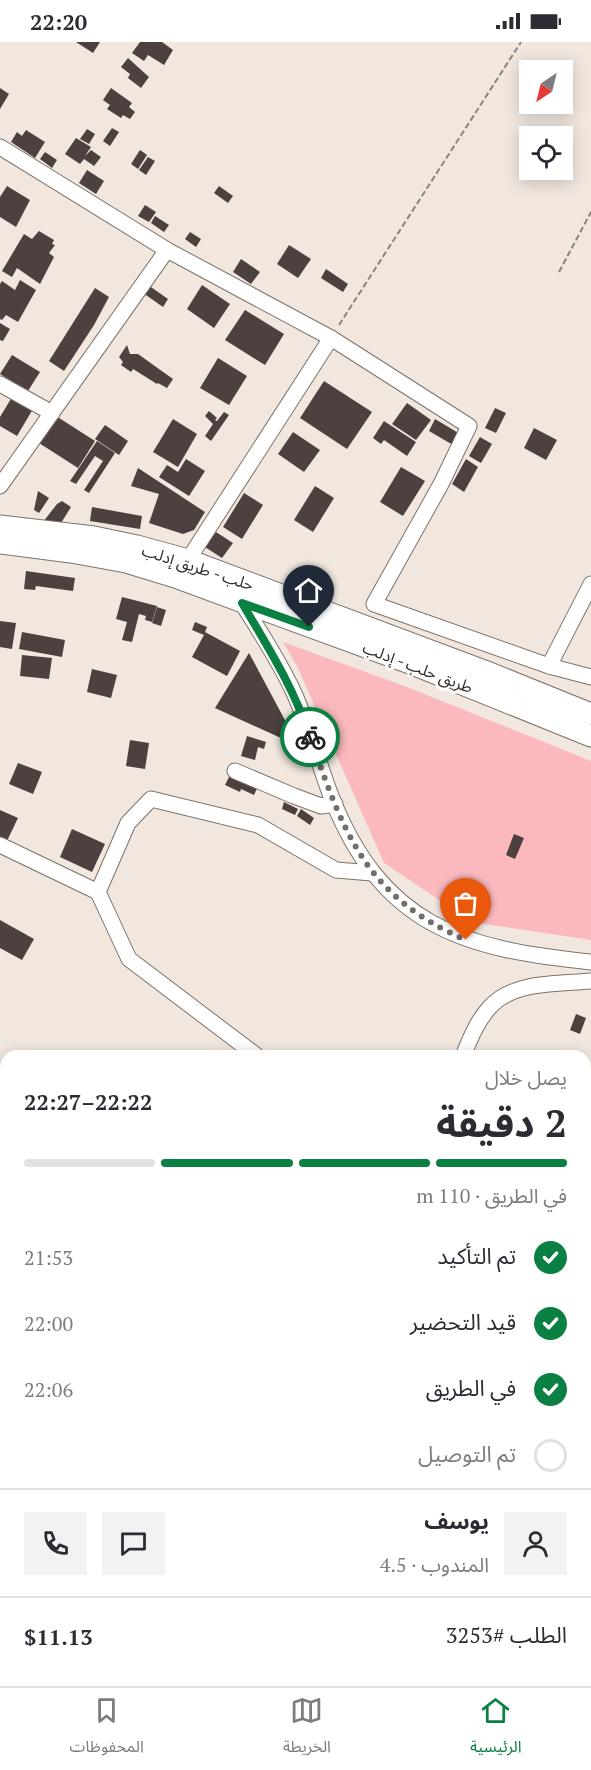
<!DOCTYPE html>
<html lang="ar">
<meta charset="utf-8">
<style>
body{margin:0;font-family:"PT Serif","Noto Sans Arabic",serif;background:#f2f2f3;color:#2b2b33;direction:rtl;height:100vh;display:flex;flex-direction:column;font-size:22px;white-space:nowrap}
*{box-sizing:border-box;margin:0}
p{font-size:20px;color:#7c7c81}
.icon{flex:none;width:33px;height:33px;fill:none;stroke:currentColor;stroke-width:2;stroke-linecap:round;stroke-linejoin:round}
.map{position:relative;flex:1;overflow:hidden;direction:ltr}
.details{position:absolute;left:0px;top:1008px;width:591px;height:636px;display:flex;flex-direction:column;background:#fff;border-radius:18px 18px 0 0;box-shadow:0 3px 15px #0003;direction:rtl}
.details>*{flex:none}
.needle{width:39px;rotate:215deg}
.fabs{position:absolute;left:519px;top:18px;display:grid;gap:12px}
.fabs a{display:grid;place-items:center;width:54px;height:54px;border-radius:0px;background:#fff;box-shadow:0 3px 15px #0003;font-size:30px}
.pin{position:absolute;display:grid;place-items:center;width:51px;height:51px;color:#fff;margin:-62px -26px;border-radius:50% 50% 50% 0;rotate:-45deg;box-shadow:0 0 6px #0007}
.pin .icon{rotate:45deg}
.courier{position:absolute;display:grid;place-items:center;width:60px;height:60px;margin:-30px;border:4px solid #0b8043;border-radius:50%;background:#fff;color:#222;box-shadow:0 2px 8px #0007}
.overview em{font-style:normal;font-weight:700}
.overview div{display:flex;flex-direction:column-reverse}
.overview{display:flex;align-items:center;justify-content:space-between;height:102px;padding:0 24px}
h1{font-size:39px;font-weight:700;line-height:45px}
.bar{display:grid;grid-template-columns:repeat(4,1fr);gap:9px 6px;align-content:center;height:72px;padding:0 24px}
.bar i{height:8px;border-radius:4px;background:#e1e1e2}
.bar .selected{background:#0b8043}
.bar p{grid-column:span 4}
.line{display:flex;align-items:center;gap:15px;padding:0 24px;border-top:2px solid #e1e1e2}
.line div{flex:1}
.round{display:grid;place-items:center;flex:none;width:63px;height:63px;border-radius:0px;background:#f2f2f3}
ol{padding:0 24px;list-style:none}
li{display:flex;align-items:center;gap:18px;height:66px}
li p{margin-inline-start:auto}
li .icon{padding:6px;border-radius:50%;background:#0b8043;color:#fff;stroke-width:4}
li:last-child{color:#7c7c81}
li i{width:33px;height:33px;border:3px solid #e1e1e2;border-radius:50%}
.status{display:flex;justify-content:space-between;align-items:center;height:42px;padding:0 30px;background:#fff;direction:ltr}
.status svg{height:16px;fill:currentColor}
.tabs{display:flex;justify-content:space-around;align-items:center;height:84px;border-top:2px solid #e1e1e2;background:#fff;font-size:16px;color:#7c7c81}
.tabs a{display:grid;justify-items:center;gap:3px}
.tabs .selected{color:#0b8043}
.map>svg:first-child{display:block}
</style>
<div class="status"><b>22:20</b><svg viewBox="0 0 49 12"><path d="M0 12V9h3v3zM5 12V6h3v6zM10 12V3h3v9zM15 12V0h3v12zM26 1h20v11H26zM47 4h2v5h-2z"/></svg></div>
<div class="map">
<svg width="591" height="1644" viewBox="0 0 591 1644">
<rect width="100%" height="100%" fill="#f1e7df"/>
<polygon fill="#fbb9be" points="283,600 407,645 591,719 591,898 472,880 384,821 297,624"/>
<g fill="#4c413e">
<polygon points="76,0 100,0 93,11"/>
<polygon points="140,0 162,0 173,8 164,23 148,13 144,19 132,11"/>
<polygon points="128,16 149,35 141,46 128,36 130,32 121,25"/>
<polygon points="0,46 9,52 0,67"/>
<polygon points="111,46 132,61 129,65 135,70 130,77 123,73 121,76 107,67 110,63 103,58"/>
<polygon points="112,86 119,90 110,104 103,99"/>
<polygon points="87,87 95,92 89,102 80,97"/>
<polygon points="26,88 45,100 35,116 11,100 17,90 22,94"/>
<polygon points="76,96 91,105 85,114 91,108 101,115 94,124 84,117 80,122 65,112"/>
<polygon points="140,108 147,113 138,127 131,122"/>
<polygon points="45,110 57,118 52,126 40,117"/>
<polygon points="148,115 155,119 146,133 139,128"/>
<polygon points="87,128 104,139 96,152 79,141"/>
<polygon points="7,144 30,158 16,185 0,175 0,155"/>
<polygon points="219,144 233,154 228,161 214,151"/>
<polygon points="145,163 156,170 149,180 138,174"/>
<polygon points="155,174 169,183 164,190 151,181"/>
<polygon points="39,189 54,198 52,202 55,203 49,211 54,215 40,242 17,226 12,235 2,229 24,192 32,197"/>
<polygon points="190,190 201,197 196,205 185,197"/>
<polygon points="289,203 311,217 298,236 277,222"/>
<polygon points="241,217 260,230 251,242 233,230"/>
<polygon points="326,227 348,242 343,250 321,236"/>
<polygon points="20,238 36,248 18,280 6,273 2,278 0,277 0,242 2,239 15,248"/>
<polygon points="148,243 168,257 163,265 143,251"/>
<polygon points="202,243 230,262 214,286 187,267"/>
<polygon points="95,246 109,255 94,283 64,329 49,319"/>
<polygon points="245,268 284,292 265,323 225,298"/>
<polygon points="0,281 10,287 3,299 0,298"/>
<polygon points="127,303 130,312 138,312 173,337 167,346 158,341 157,342 133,327 131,330 121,323 123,320 119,315"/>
<polygon points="12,313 40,330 28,349 0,332"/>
<polygon points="218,316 247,334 229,363 200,346"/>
<polygon points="324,339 372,370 347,407 300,376"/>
<polygon points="12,355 33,367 17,394 0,384 0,375"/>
<polygon points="407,361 431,378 416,398 392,382"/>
<polygon points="495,366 506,371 496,391 485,386"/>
<polygon points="209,369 217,376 215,378 217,379 224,370 229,373 211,399 205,394 213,382 205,374"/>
<polygon points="56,374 95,399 78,426 39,401"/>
<polygon points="173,377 197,392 178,425 153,410"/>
<polygon points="435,377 460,392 453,403 429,389"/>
<polygon points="384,379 416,400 407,414 384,398 381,402 373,396"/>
<polygon points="105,383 128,399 119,413 95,397"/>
<polygon points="534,386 557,398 546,418 524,406"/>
<polygon points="293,390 320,408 304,430 278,412"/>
<polygon points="480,395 492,402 481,421 469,414"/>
<polygon points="97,399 115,411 89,451 84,448 103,419 95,414 76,442 70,439"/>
<polygon points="186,417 205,429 189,454 159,435 167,423 178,430"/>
<polygon points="466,417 478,425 464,450 452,442"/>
<polygon points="401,425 425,439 403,474 380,460"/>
<polygon points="138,426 205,470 194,488 183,492 149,481 159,452 131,444"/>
<polygon points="315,444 334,456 313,490 294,478"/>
<polygon points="38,449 49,456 39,471 34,468"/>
<polygon points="244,451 263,463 242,497 223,485"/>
<polygon points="62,459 71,465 61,481 43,480 57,462"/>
<polygon points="92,465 142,474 140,487 90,479"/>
<polygon points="216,490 233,501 222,516 205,505"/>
<polygon points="26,529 75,536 73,549 36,544 35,548 24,547"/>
<polygon points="122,555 157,564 152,580 145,578 146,574 139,572 132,600 122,598 127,580 116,577"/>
<polygon points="157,565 166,568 161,584 152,581"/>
<polygon points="0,579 16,581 12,607 0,605"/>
<polygon points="195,580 207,585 205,590 240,609 227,634 192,615 204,593 192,588"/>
<polygon points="22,590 65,598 62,615 19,607"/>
<polygon points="249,611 294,695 292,701 215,666"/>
<polygon points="22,613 52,616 49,637 20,634"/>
<polygon points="92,627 117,633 111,656 87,650"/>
<polygon points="247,694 266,700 264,707 258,705 255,718 241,714"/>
<polygon points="130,698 149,701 145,727 126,724"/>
<polygon points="18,721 42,730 33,752 9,742"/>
<polygon points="231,731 258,744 254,753 241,747 240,750 225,743"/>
<polygon points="284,760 298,767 295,773 282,767"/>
<polygon points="301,767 314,776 310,783 297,774"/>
<polygon points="0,768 18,776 5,803 0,800"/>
<polygon points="72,787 105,802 92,830 60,815"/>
<polygon points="514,792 524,796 515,817 506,813"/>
<polygon points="0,878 34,897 22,918 0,906"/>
<polygon points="576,972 586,976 580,992 570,988"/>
<polygon points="586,1232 591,1235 591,1255 585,1251"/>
<polygon points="591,1286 591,1312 585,1308 585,1294"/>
<polygon points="585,1311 591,1315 591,1350 585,1346"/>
<polygon points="587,1433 591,1436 591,1452 588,1456 591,1458 591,1468 585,1464 585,1437"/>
<polygon points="585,1529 591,1533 591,1552 585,1560"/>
<polygon points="585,1636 590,1640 587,1644 570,1644 562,1638 585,1638"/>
<polygon points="297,1638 326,1638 329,1640 326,1644 292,1644"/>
<polygon points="422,1638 454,1638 450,1644 430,1644"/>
<polygon points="480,1638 517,1638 524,1644 475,1644"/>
<polygon points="536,1638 562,1638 557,1644 535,1644 532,1642"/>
</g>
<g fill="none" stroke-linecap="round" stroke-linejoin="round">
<g stroke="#7b736b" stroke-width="17">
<g id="minor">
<polyline points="0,105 167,208 331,296 188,518"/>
<polyline points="331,296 469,384 441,442 374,562 549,624 591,635"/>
<polyline points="0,342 52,371"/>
<polyline points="0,444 167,208"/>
<path d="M 242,561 C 260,590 280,620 294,651 C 309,684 318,720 331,754 C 382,884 462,907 591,920"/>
<polyline points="549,624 591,542"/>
<polyline points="235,729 294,754 321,764 335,762"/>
<polyline points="0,803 98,850"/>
<polyline points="257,1014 129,917 98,850 128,781 151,757 258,783 336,828 372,831"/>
<path d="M 463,1014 C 470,997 477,979 490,965 C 513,939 559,942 591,939"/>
<polyline points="585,1140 591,1130"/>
<polyline points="585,1178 591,1181"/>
<polyline points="585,1261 591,1266"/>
<polyline points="585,1488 591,1491"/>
<polyline points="264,1638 270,1644"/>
<polyline points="232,1644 236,1638"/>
<polyline points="462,1644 466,1638"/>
</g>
</g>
<g stroke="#7b736b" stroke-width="23">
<g id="highway">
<polyline points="0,484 94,495 137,504 188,518 487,630 591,672"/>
<polyline points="0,501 71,510 126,520 175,535 415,623 591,694"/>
</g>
</g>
<g stroke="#8a837e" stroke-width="2" stroke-dasharray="6 3" stroke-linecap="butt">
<polyline points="559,230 591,170"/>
<polyline points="339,283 521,0"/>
<polyline points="0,1275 6,1263"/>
</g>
<use href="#minor" stroke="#fff" stroke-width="15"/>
<use href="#highway" stroke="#fff" stroke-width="21"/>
</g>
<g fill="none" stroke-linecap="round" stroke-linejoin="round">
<path stroke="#746e69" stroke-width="6" stroke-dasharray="0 10.8" d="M 310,695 C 344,792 366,855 466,898"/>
<path stroke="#0b8043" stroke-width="8" d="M 309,585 L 242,561 C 269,607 293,644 310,695"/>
</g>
<g text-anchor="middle" stroke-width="6" stroke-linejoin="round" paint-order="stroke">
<g font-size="16" fill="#312d2a" stroke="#fff">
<text transform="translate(198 525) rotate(18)" y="6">حلب - طريق إدلب</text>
<text transform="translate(418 625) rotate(21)" y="6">طريق حلب - إدلب</text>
</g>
</g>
</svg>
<div class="fabs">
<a><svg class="needle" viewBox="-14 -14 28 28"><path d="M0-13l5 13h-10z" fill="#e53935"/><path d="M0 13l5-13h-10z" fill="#7c7c81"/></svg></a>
<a><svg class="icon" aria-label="locate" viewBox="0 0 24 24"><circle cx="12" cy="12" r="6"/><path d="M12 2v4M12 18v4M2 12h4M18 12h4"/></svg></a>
</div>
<div class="pin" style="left:466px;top:898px;background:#ea580c"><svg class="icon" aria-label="bag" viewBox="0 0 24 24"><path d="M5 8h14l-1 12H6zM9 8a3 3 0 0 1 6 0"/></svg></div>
<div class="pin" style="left:309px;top:585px;background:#1f2937"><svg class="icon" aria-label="home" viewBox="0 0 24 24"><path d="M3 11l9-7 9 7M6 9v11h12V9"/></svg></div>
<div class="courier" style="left:310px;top:695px"><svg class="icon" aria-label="bike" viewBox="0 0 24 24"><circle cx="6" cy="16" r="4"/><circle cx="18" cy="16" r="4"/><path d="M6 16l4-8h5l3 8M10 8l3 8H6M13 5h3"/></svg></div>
<section class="details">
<div class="overview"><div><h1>2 دقيقة</h1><p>يصل خلال</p></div><em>22:22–22:27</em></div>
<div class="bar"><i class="selected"></i><i class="selected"></i><i class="selected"></i><i></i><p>في الطريق · 110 m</p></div>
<ol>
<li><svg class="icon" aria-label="check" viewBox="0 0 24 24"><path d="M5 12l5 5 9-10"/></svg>تم التأكيد<p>21:53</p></li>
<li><svg class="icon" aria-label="check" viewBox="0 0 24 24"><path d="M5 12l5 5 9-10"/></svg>قيد التحضير<p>22:00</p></li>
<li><svg class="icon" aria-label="check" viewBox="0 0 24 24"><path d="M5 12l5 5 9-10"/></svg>في الطريق<p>22:06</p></li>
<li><i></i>تم التوصيل</li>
</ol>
<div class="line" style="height:108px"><a class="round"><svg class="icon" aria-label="person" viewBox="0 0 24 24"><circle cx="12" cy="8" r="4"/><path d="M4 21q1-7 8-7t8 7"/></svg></a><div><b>يوسف</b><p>المندوب · 4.5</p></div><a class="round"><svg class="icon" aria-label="chat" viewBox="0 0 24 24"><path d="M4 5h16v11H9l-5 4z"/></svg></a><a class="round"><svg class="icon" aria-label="phone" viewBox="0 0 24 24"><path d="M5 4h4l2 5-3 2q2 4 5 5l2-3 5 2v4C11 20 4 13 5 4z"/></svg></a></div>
<div class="line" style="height:78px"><div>الطلب #3253</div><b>$11.13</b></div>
</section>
</div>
<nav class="tabs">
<a class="selected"><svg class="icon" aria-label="home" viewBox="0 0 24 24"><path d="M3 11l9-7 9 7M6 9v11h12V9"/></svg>الرئيسية</a>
<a><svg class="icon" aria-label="map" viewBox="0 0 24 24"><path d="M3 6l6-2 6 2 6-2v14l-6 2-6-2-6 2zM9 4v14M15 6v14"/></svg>الخريطة</a>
<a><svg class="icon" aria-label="saved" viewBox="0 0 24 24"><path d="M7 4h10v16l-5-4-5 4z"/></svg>المحفوظات</a>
</nav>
